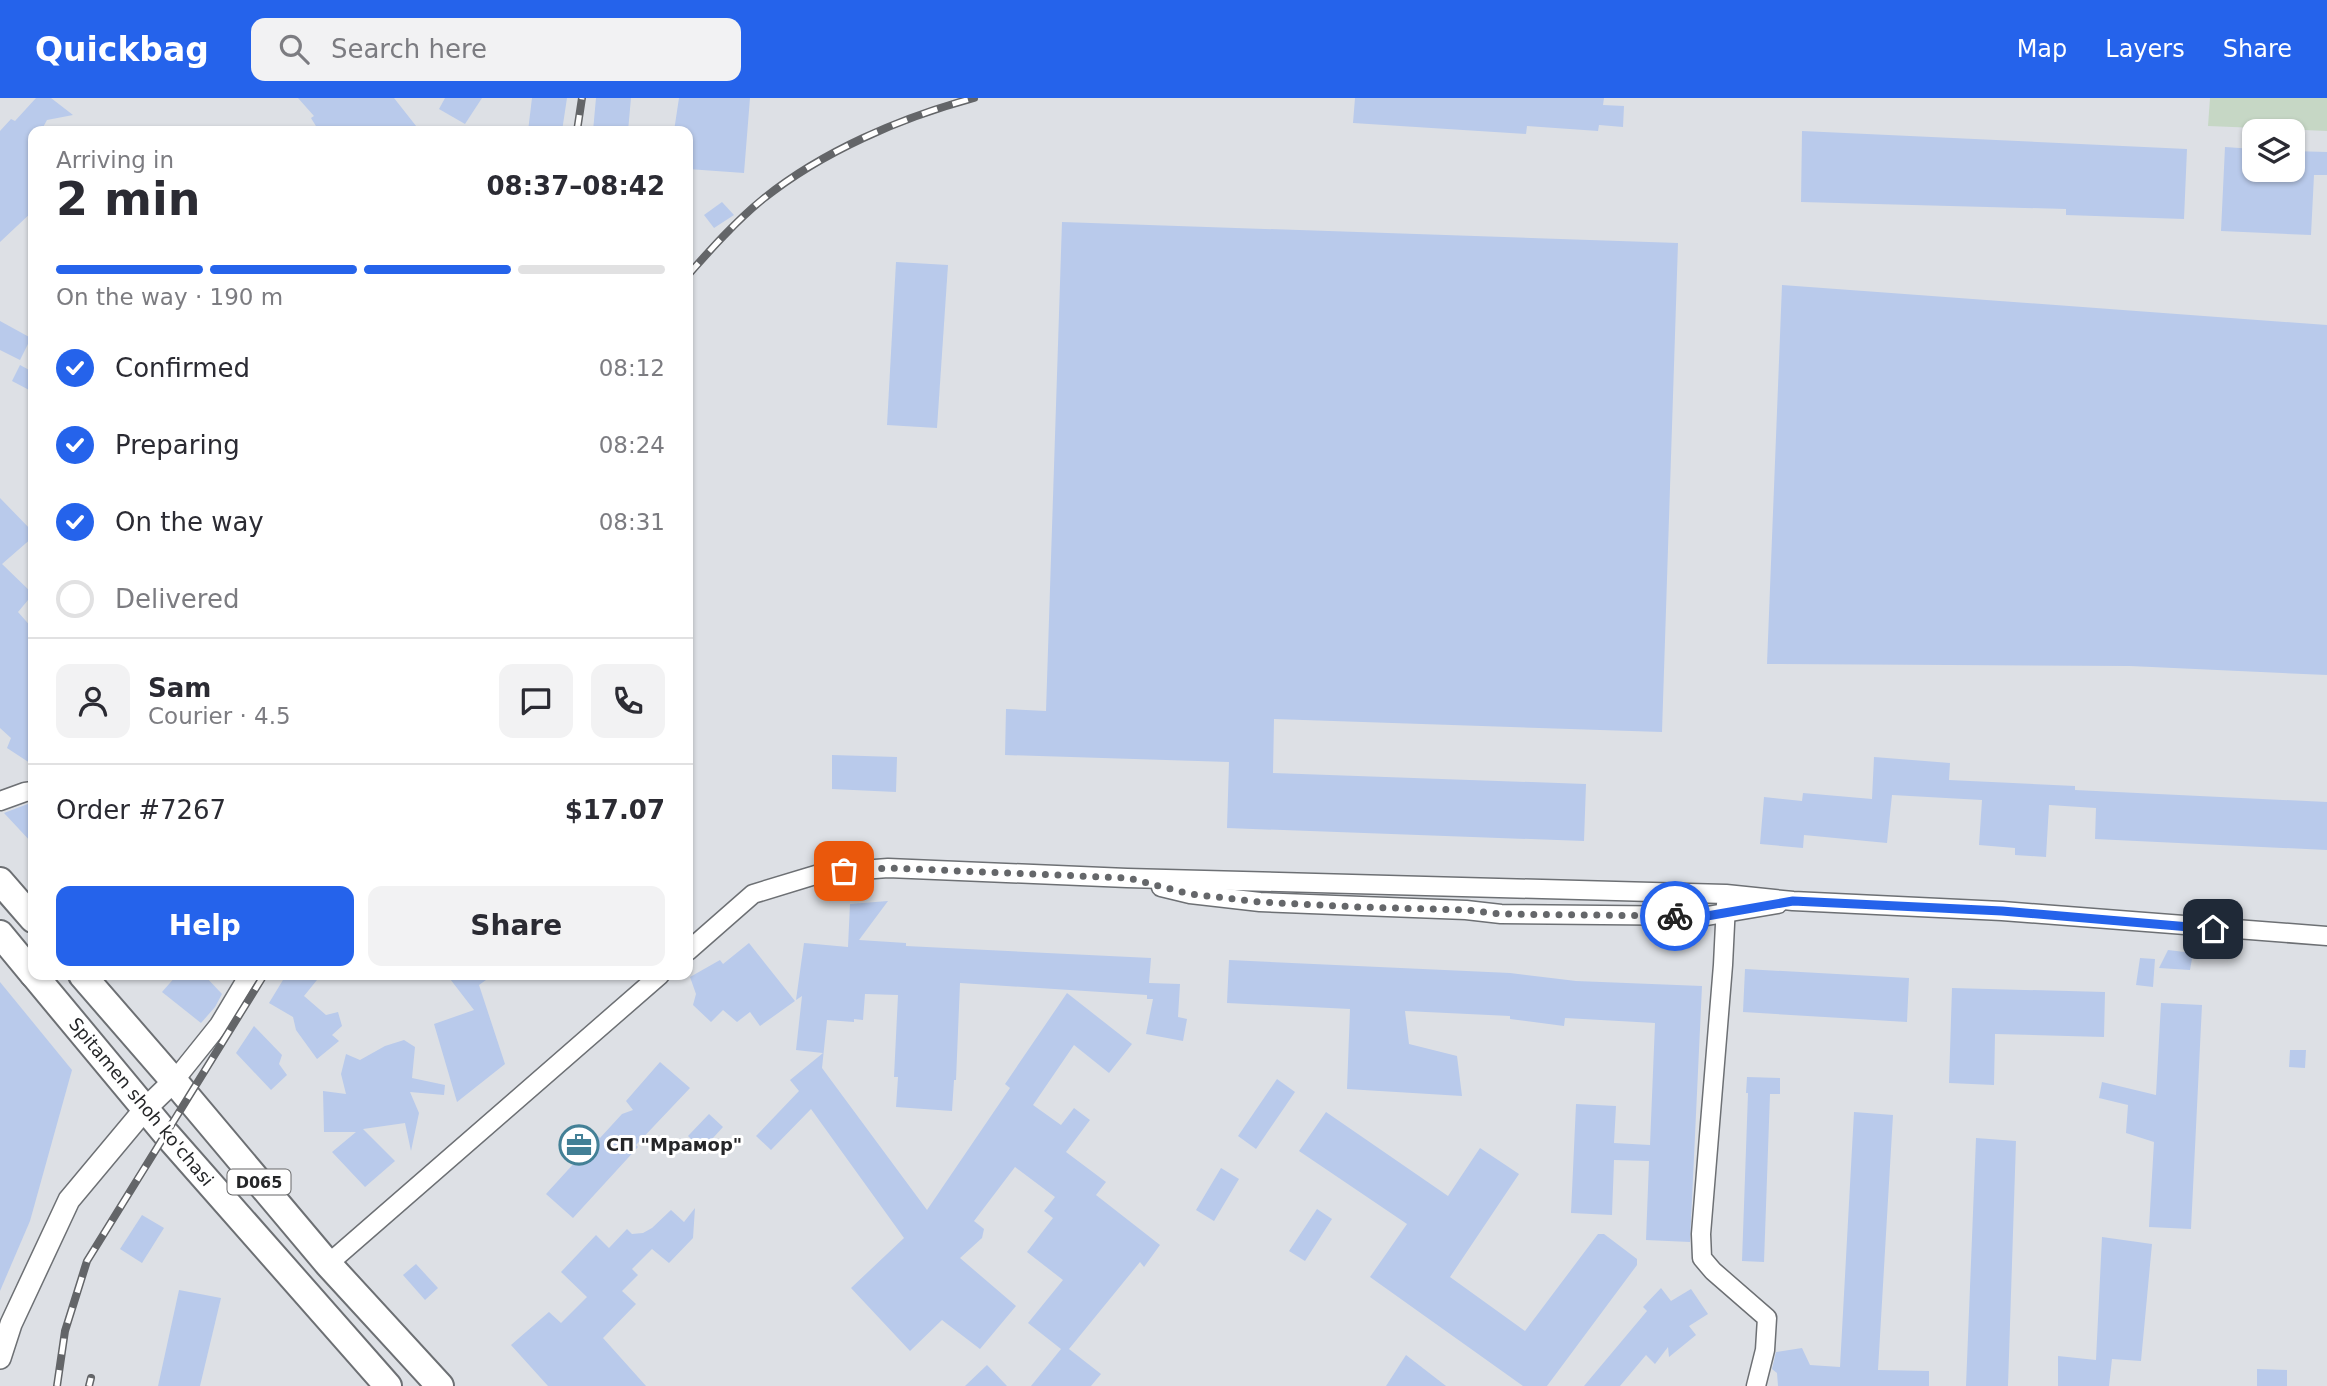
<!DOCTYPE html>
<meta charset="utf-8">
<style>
body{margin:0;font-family:"DejaVu Sans",sans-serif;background:#f2f2f3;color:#2b2b33;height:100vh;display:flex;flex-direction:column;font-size:26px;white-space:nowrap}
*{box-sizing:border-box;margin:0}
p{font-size:23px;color:#7c7c81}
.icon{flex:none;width:38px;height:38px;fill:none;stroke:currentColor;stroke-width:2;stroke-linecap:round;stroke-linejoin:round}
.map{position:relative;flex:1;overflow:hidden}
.details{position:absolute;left:28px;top:28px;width:665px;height:854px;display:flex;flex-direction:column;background:#fff;border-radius:14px;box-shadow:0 2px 5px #0004}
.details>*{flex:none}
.buttons{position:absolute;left:2242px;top:21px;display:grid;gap:14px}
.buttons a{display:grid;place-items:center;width:63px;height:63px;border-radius:14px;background:#fff;box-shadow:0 2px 5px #0004;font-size:35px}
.pin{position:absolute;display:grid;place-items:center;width:60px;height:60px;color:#fff;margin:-30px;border-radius:14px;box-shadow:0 4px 10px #0006}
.courier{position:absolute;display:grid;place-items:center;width:70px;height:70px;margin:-35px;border:5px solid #2563eb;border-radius:50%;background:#fff;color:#222;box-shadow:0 2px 9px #0007}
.summary em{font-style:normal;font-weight:700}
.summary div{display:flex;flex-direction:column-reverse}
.summary{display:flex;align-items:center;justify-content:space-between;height:119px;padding:0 28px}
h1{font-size:46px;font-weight:700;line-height:52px}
.bar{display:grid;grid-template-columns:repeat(4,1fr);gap:10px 7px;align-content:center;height:84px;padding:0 28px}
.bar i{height:9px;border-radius:5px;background:#e1e1e2}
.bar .active{background:#2563eb}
.bar p{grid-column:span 4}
.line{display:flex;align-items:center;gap:18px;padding:0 28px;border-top:2px solid #e1e1e2}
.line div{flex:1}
.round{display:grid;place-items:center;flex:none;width:74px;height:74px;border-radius:14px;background:#f2f2f3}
ol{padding:0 28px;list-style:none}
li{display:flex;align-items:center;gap:21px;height:77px}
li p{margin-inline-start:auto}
li .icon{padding:7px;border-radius:50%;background:#2563eb;color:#fff;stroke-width:4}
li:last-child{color:#7c7c81}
li i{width:38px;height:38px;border:4px solid #e1e1e2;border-radius:50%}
.cta{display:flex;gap:14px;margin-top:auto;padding:14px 28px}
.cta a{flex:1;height:80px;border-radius:14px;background:#2563eb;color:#fff;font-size:28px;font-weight:700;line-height:80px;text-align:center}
.cta a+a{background:#f2f2f3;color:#2b2b33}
header{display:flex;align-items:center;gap:42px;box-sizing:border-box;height:98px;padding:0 35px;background:#2563eb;color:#fff}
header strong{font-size:33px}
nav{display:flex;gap:38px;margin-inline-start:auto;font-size:24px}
.search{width:490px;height:63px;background:#f2f2f3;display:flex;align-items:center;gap:18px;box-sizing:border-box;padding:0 24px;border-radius:14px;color:#7c7c81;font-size:26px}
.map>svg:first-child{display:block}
</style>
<header>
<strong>Quickbag</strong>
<div class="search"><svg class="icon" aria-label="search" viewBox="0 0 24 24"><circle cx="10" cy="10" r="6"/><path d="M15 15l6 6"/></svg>Search here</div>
<nav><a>Map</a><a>Layers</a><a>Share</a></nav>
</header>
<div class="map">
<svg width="2327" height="1288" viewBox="0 0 2327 1288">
<rect width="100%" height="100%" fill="#dde0e5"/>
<polygon fill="#c6d7c5" points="2210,0 2327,0 2327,33 2208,28"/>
<g fill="#b9caeb">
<polygon points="36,0 51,0 73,17 47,22 41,33 33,33 33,113 0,144 0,33 11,21 15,23"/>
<polygon points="298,0 394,0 420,33 319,33 311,20 314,18"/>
<polygon points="445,0 482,0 465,26 439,11"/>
<polygon points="532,0 567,0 562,33 528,33"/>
<polygon points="596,0 631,0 628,33 593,33"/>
<polygon points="679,0 750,0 744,75 688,71 688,33 674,33"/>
<polygon points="1355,0 1604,0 1603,7 1624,8 1623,29 1599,27 1598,33 1527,28 1526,36 1353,25"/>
<polygon points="1802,33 2187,51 2184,121 2066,117 2066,111 1801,104"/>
<polygon points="2225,49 2254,51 2254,72 2292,72 2292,53 2327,54 2327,77 2314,77 2311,137 2221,133"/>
<polygon points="722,104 734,117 714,130 704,117"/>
<polygon points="1062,124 1678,145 1662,634 1274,621 1273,675 1586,686 1584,743 1227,730 1229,664 1005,657 1006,611 1046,613"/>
<polygon points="896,164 948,167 937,330 887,327"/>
<polygon points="1782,187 2327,227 2327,577 2130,568 1767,566"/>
<polygon points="0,223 31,240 20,262 0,252"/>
<polygon points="20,267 33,274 33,294 12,283"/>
<polygon points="0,400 33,434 33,439 2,466 33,496 18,514 33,531 33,667 7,650 11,640 0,630"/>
<polygon points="832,657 897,659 896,694 832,691"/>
<polygon points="1874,659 1950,665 1949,682 2075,688 2075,692 2327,704 2327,752 2095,741 2096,710 2049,707 2046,759 2015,757 2015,750 1979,747 1982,702 1892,697 1887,745 1804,737 1803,750 1760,746 1764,699 1802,703 1803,695 1872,701"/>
<polygon points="33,704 33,746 4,715"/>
<polygon points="888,803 859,842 906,845 906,848 1151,860 1149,885 1180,886 1178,919 1187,921 1183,943 1146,936 1153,901 1147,901 1147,897 960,885 956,982 954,982 952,1013 896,1009 898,979 894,979 898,897 865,896 863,922 854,921 854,924 827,922 822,970 927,1112 1010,990 1005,986 1067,895 1132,946 1109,975 1074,947 1033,1007 1061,1027 1074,1010 1090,1022 1066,1054 1106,1084 1096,1097 1160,1147 1144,1169 1140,1164 1069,1251 1101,1276 1091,1288 1031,1288 1061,1251 1028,1225 1063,1182 1027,1154 1053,1120 1044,1113 1055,1099 1015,1069 974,1123 984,1131 982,1140 960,1160 1016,1208 980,1251 942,1222 910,1253 851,1190 904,1140 811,1011 771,1052 756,1038 799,993 790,982 823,955 796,952 802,898 796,902 804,845 848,849 850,806"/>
<polygon points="749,845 795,903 760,928 750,914 737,924 723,912 711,924 693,907 696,896 690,879 720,862 723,866"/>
<polygon points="2168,852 2193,855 2190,872 2159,870"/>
<polygon points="2140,860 2155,861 2153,889 2136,887"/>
<polygon points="1229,862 1510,875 1576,883 1702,888 1690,1144 1646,1142 1649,1063 1614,1062 1612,1117 1571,1115 1576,1006 1616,1008 1614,1045 1650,1047 1655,925 1565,920 1564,928 1510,921 1510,918 1405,913 1409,946 1457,958 1462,998 1347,991 1350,911 1227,905"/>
<polygon points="1745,871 1909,880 1907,924 1743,914"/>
<polygon points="177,877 204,877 222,896 215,909 201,925 162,894"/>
<polygon points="286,877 321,877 304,898 326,917 338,914 342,928 332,937 339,943 317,961 296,932 293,919 269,905"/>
<polygon points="447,877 493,877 479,887 505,966 457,1004 434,926 474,912"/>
<polygon points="0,884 72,972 30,1123 0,1193"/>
<polygon points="1952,890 2105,894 2104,939 1995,936 1994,987 1949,985"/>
<polygon points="2161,905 2202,907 2191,1131 2149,1129 2154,1044 2126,1035 2128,1007 2099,1000 2102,984 2156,997"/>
<polygon points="254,928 282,957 279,966 287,977 271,992 236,955"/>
<polygon points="404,942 415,949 412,980 445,987 444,997 410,994 419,1015 411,1053 405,1025 363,1031 395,1063 365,1089 332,1054 356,1034 324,1034 323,993 346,996 341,976 346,956 360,962 385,948"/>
<polygon points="2290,952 2306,952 2305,970 2289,969"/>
<polygon points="660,964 690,990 636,1047 638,1049 573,1120 546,1096 587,1051 583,1047 594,1035 600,1040 622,1016 633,1012 626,1003"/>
<polygon points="1747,979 1780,980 1780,996 1770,996 1764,1164 1742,1163 1748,995 1746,995"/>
<polygon points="1277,981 1295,994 1256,1051 1238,1038"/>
<polygon points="1326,1014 1448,1098 1480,1050 1519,1076 1450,1179 1525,1233 1598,1136 1604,1136 1637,1161 1637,1167 1547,1288 1523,1288 1370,1179 1407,1126 1299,1053"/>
<polygon points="1854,1014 1893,1017 1878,1272 1929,1273 1929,1288 1778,1288 1777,1275 1772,1271 1776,1254 1802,1250 1810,1267 1840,1269"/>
<polygon points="709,1016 723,1029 702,1052 688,1038"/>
<polygon points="1976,1040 2016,1043 2008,1288 1966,1288"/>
<polygon points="1221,1070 1239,1081 1214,1123 1196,1112"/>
<polygon points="695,1110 693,1140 669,1165 652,1151 632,1171 638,1177 622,1193 636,1206 603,1240 646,1288 548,1288 511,1247 549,1214 561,1225 587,1199 561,1174 596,1137 609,1150 627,1131 632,1136 643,1135 652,1130 671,1112 684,1124"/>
<polygon points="1317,1111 1332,1121 1305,1163 1289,1153"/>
<polygon points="142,1117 164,1130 142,1165 120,1151"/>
<polygon points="2102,1139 2152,1146 2141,1263 2112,1261 2109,1288 2058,1288 2058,1258 2096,1262"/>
<polygon points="416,1166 438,1190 425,1202 403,1177"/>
<polygon points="1661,1190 1671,1203 1691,1191 1708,1216 1689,1228 1696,1237 1669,1259 1668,1249 1655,1266 1646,1257 1620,1288 1584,1288 1647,1213 1643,1209"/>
<polygon points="179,1192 221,1200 200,1288 158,1288"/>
<polygon points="1406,1257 1446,1288 1386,1288"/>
<polygon points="987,1267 1007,1288 965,1288"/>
<polygon points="2257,1271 2287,1272 2287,1288 2257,1288"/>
</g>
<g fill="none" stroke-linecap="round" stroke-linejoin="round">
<g stroke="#6d7074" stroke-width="21">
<g id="minor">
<polyline points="0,703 25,694 33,693"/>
<polyline points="1161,789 1190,796 1260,804 1466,812 1501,816 1707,818 1778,806"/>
<polyline points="1726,806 1723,867 1701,1136 1702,1160 1713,1173 1767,1220 1765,1252 1756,1288"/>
<polyline points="688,853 753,796 822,775 888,770 1127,780 1726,796 1793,803 2002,813 2327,838"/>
<polyline points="174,983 219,927 249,877"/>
<polyline points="328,1166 660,877"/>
</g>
</g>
<g stroke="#6d7074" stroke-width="24">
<polyline id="tertiary" points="0,1260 11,1226 69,1102 145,1011 174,983"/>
</g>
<g stroke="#6d7074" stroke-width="30">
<g id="primary">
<polyline points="0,783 33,821"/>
<polyline points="0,836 33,876"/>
<polyline points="34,877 167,1037 388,1288"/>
<polyline points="82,877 174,983 328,1166 440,1288"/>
</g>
</g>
<use href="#minor" stroke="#fff" stroke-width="18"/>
<use href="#tertiary" stroke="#fff" stroke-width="21"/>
<use href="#primary" stroke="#fff" stroke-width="26"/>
<g stroke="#636568" stroke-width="8">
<g id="rail">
<polyline points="577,33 582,0"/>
<path d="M 688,177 C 711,151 736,123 763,101 C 823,53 900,20 974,0"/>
<polyline points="57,1288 65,1233 87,1163 264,877"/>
<polyline points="89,1288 91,1280"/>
</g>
</g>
<use href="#rail" stroke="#fff" stroke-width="5" stroke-dasharray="16" stroke-linecap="butt"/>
</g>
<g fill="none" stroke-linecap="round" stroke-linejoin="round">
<polyline stroke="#65676a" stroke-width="7" stroke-dasharray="0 12.6" points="844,773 888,770 1128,780 1190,796 1260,804 1358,809 1466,812 1501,816 1675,818"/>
<polyline stroke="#2563eb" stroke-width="9" points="1675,818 1707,818 1793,803 2002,813 2213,831"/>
</g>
<defs>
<g id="office-ring" transform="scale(2.0125)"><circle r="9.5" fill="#fff" stroke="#438096" stroke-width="1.5"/><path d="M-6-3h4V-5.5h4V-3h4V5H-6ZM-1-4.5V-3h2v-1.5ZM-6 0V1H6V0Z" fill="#438096"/></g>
</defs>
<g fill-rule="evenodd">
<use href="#office-ring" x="579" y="1047"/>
</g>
<g text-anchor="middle" stroke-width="6" stroke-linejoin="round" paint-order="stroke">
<rect fill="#fff" stroke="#666768" stroke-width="2" x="227.5" y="1071.5" width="63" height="25" rx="5"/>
<g font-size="16" font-weight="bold" fill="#252628">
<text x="259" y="1090">D065</text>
</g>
<g font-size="18" fill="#252628" stroke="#fff">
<text transform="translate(141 1004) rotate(50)" y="6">Spitamen shoh ko'chasi</text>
</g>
<g font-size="18" font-weight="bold" fill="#252628" stroke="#fff" text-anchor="start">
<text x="606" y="1053">СП "Мрамор"</text>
</g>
</g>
</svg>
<div class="buttons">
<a><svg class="icon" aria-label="layers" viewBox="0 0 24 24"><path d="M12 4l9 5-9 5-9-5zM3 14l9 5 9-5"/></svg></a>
</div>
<div class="pin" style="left:844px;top:773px;background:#ea580c"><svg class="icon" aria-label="bag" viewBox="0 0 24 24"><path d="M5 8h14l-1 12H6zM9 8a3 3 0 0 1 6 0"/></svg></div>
<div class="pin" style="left:2213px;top:831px;background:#1f2937"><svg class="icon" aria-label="home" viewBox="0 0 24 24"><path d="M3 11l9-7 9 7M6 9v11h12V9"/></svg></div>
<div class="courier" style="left:1675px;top:818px"><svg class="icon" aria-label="bike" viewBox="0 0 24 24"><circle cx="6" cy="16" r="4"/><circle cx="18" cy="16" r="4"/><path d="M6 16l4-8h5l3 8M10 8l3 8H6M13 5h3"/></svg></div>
<section class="details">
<div class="summary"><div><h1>2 min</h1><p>Arriving in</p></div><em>08:37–08:42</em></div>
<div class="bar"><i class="active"></i><i class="active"></i><i class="active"></i><i></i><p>On the way · 190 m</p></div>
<ol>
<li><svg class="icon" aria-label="check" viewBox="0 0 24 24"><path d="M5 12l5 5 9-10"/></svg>Confirmed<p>08:12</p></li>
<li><svg class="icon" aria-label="check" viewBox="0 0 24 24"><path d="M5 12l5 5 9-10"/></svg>Preparing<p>08:24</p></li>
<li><svg class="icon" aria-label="check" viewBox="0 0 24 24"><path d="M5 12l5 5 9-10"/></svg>On the way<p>08:31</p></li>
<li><i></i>Delivered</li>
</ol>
<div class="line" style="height:126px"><a class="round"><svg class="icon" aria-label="person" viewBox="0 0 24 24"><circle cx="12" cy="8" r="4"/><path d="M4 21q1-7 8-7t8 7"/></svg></a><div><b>Sam</b><p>Courier · 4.5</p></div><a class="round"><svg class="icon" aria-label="chat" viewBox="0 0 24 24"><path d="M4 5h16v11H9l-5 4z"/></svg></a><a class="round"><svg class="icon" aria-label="phone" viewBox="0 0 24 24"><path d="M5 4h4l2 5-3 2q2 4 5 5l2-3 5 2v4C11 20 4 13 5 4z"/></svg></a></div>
<div class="line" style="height:91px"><div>Order #7267</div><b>$17.07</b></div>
<div class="cta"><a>Help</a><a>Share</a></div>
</section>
</div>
